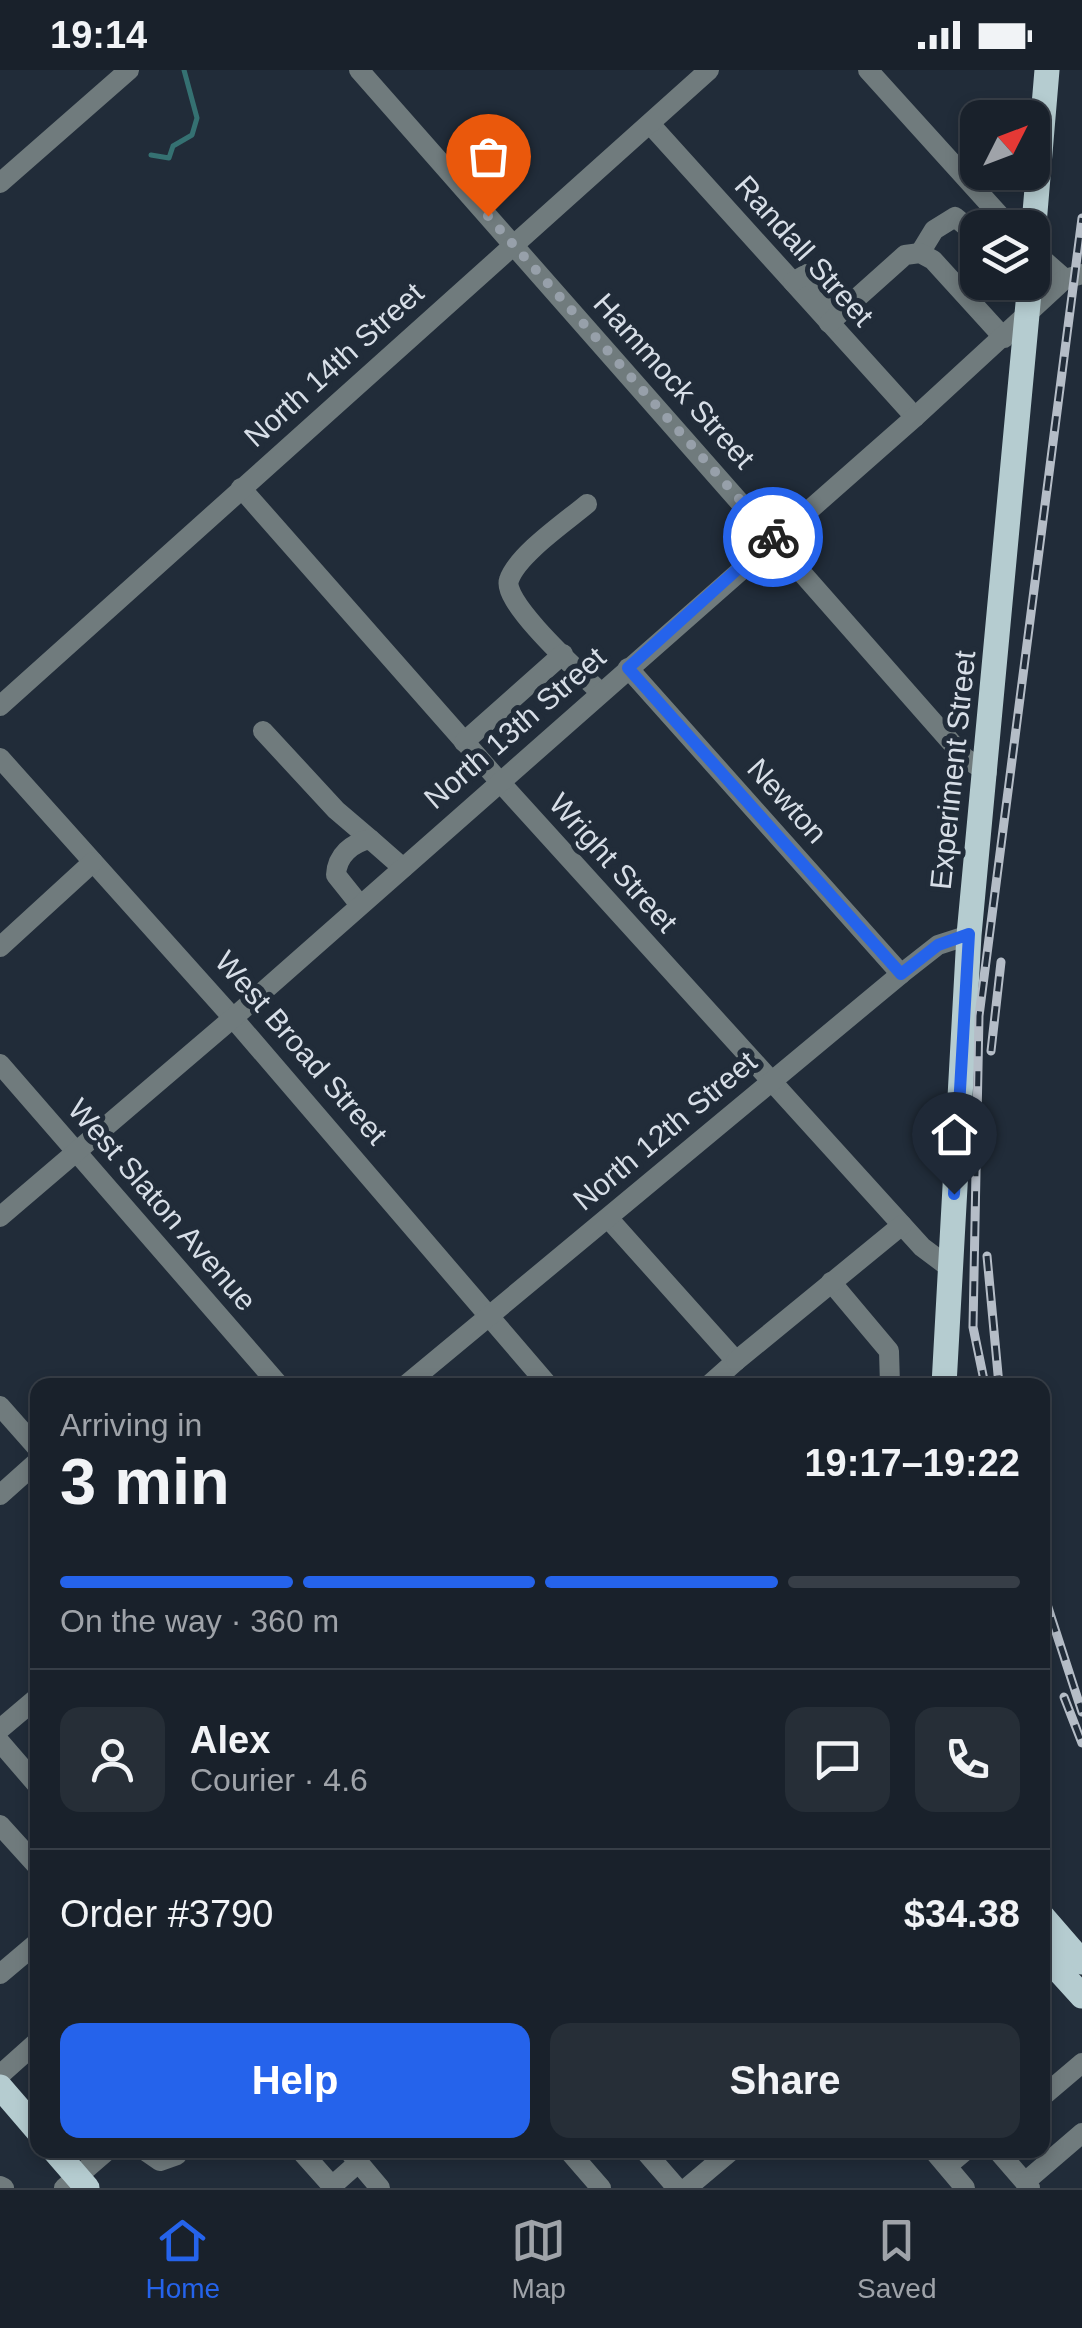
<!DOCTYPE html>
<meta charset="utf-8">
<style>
body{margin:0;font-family:Arial,sans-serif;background:#262e37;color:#f1f3f6;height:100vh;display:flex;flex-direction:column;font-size:38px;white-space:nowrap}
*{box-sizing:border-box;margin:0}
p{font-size:32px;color:#9fa3a9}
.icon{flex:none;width:55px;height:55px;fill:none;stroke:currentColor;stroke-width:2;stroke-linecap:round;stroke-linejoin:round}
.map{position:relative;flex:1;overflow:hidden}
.side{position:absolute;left:30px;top:1308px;width:1020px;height:780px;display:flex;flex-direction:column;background:#19212b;border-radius:20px;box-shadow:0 5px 15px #0003,0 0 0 2px #373e47}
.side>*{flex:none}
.needle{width:65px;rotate:48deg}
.controls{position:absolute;left:960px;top:30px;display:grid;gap:20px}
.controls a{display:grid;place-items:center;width:90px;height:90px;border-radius:20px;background:#19212b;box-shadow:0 5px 15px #0003,0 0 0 2px #373e47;font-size:50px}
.pin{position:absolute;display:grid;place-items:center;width:85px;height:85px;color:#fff;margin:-102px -42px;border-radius:50% 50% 50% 0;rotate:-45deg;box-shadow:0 0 10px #0007}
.pin .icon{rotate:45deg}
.courier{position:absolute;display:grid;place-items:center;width:100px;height:100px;margin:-50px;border:8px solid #2563eb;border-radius:50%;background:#fff;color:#222;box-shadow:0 2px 12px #0007}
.overview em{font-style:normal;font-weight:700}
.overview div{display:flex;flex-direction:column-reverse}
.overview{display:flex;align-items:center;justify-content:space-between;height:170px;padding:0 30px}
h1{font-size:65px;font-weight:700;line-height:75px}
.bar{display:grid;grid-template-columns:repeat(4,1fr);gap:15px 10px;align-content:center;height:120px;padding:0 30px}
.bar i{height:12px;border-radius:8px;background:#373e47}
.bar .current{background:#2563eb}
.bar p{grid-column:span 4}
.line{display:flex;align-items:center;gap:25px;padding:0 30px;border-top:2px solid #373e47}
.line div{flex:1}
.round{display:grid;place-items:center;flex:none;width:105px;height:105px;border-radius:20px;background:#262e37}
.action{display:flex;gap:20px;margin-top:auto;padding:20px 30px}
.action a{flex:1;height:115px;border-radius:20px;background:#2563eb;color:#fff;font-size:40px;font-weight:700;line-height:115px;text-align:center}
.action a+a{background:#262e37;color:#f1f3f6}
.status{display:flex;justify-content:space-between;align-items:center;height:70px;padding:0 50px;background:#19212b;direction:ltr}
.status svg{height:28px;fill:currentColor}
.tabs{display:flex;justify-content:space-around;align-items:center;height:140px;border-top:2px solid #373e47;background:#19212b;font-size:28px;color:#9fa3a9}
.tabs a{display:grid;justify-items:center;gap:5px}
.tabs .current{color:#2563eb}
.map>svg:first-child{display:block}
</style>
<div class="status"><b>19:14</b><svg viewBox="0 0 49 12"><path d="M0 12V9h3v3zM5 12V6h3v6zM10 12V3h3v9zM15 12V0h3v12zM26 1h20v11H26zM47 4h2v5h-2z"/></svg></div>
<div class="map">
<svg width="1082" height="2118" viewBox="0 0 1082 2118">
<rect width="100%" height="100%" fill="#212c39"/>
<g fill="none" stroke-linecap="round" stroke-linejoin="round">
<polyline stroke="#357172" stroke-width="5" points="151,85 169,88 173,76 192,65 197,48 184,0"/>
<g stroke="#707b7d" stroke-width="20">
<polyline points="359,0 965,688 987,702"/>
<polyline points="868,0 1011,158"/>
<polyline points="650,54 915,347"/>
<polyline points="0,113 129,0"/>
<polyline points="1032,180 1065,209"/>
<polyline points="920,183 934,160 955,147 978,166"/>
<polyline points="793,212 807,204 844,240"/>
<polyline points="829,253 905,185 920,183 933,190 1004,268"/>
<polyline points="241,418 500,712 922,1177 950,1198"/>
<path d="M 587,434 C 567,451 517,485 509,510 C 501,532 584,606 601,623"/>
<polyline points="628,598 901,904"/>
<polyline points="0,636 709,0"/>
<polyline points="263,661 336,740 370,769"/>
<polyline points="464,672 563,584"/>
<polyline points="0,688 233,948 548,1315"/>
<path d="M 360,835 L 336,805 C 337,785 352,773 370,769 L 403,798"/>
<polyline points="0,877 93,792"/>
<polyline points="0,994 279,1315"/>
<polyline points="0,1147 233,948 915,347 1065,209 1082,204"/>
<polyline points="608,1148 736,1291 709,1315"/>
<polyline points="831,1212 889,1281 890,1315"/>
<polyline points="736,1291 902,1155"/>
<polyline points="406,1315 901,904 938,875 969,865"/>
<polyline points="0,1336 38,1379"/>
<polyline points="0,1425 38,1391"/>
<polyline points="0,1659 38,1627"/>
<polyline points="0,1672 38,1716"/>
<polyline points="0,1755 38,1797"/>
<polyline points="0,1904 38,1872"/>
<polyline points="0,2005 38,1971"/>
<polyline points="1042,2027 1082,1993"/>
<polyline points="144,2080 160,2091 177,2085"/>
<polyline points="300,2080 332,2116 358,2093"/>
<polyline points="348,2080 380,2118"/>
<polyline points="568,2080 601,2118"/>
<polyline points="644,2080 677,2118"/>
<polyline points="933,2080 965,2118"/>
<polyline points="997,2080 1030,2118"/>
<polyline points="947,2096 966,2080"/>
<polyline points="1025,2112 1082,2063"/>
<polyline points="0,2116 4,2118"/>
<polyline points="64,2118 108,2080"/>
<polyline points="687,2118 732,2080"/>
</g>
<g stroke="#b5ccd0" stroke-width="25">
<polyline points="1032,178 1047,0"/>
<polyline points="944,1315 969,865 1030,212"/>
<polyline points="1042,1846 1082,1892"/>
<polyline points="1042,1882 1082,1926"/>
<polyline points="0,2017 38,2061"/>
<polyline points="54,2080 87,2118"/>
</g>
<g stroke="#b5bdc7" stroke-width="9">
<g id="rail">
<polyline points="991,981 1001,892"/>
<polyline points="987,1186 999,1315"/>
<polyline points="985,1315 973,1257 979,946 1082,148"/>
<polyline points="1042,1519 1082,1642"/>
<polyline points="1064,1627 1082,1673"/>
</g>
</g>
<use href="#rail" stroke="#212c39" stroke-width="5" stroke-dasharray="15" stroke-linecap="butt"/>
</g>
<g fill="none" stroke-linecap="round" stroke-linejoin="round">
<polyline stroke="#97a0aa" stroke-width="10" stroke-dasharray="0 18" points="488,146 773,467"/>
<polyline stroke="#2563eb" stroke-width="12" points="773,467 628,598 901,904 938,875 969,864 954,1124"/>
</g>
<g text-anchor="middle" stroke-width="10" stroke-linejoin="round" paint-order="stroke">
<g font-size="30" fill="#d7dee7" stroke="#212c39">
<text transform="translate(804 181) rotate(48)" y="10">Randall Street</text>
<text transform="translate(334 295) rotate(-42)" y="10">North 14th Street</text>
<text transform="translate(674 311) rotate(48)" y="10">Hammock Street</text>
<text transform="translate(515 658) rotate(-41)" y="10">North 13th Street</text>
<text transform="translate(953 700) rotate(-84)" y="10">Experiment Street</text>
<text transform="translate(787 731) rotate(48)" y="10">Newton</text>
<text transform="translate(613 793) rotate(48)" y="10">Wright Street</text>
<text transform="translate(301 978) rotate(49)" y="10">West Broad Street</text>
<text transform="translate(665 1061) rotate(-40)" y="10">North 12th Street</text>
<text transform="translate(162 1135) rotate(49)" y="10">West Slaton Avenue</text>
</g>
</g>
</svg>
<div class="controls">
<a><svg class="needle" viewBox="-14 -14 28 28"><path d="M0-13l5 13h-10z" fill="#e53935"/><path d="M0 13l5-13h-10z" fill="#9fa3a9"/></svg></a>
<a><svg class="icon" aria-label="layers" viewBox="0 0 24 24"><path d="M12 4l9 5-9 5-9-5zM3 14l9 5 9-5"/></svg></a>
</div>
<div class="pin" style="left:488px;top:146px;background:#ea580c"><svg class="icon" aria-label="bag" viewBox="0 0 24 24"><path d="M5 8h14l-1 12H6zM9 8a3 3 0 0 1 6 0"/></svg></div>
<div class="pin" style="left:954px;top:1124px;background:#1f2937"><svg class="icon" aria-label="home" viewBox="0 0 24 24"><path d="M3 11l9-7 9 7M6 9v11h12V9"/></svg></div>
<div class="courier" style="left:773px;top:467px"><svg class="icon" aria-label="bike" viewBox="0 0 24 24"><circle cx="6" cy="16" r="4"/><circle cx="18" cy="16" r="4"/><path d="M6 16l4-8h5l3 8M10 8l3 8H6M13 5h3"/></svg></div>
<section class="side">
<div class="overview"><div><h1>3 min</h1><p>Arriving in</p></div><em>19:17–19:22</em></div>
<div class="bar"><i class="current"></i><i class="current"></i><i class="current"></i><i></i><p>On the way · 360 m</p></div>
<div class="line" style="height:180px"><a class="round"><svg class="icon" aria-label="person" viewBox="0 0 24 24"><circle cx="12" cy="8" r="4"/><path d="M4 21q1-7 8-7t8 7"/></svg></a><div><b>Alex</b><p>Courier · 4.6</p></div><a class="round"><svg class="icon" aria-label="chat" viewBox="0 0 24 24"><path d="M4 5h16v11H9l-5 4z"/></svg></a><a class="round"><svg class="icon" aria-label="phone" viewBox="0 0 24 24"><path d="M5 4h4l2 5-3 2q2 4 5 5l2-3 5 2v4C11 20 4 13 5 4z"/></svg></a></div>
<div class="line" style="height:130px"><div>Order #3790</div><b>$34.38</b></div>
<div class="action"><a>Help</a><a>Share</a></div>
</section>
</div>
<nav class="tabs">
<a class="current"><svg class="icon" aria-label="home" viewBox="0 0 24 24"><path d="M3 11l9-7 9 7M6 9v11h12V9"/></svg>Home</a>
<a><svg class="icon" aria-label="map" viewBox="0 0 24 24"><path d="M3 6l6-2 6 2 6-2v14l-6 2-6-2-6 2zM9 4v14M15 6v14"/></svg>Map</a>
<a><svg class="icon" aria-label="saved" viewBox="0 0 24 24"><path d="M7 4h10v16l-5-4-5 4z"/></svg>Saved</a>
</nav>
